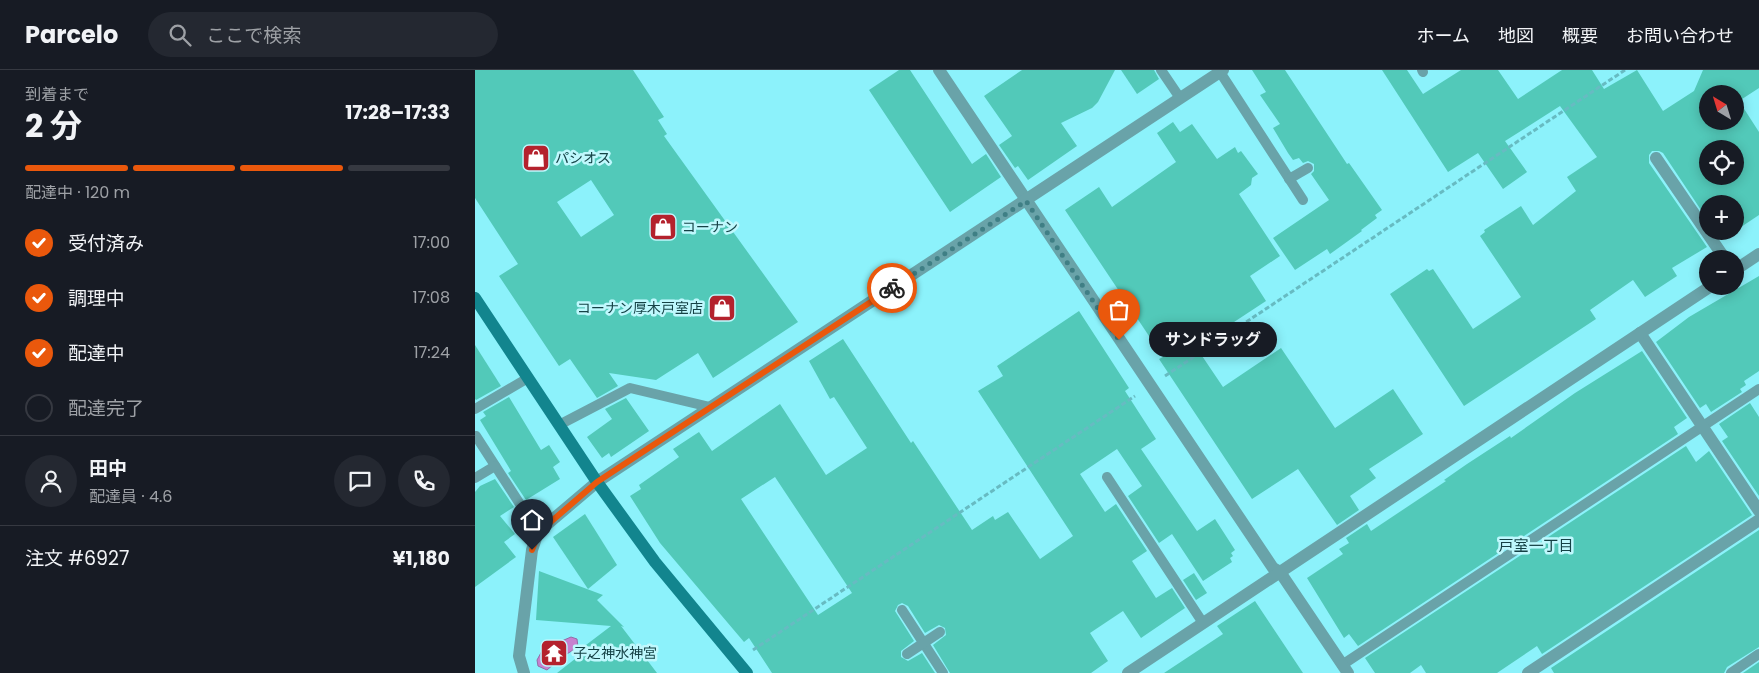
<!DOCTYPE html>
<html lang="ja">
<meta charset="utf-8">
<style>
body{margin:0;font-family:Poppins,"Noto Sans JP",sans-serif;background:#242831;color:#f1f3f6;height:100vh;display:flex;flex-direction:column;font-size:19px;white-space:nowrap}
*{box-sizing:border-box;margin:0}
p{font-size:16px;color:#9ea1a6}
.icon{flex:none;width:28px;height:28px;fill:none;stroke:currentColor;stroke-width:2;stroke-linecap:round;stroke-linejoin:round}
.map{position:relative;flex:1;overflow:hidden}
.panel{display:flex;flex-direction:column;background:#171b24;width:475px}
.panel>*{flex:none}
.needle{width:32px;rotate:322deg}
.controls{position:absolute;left:1224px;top:15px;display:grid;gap:10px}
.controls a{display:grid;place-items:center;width:45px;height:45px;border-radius:50%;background:#171b24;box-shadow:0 2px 12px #0003;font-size:25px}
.pin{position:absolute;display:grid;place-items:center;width:42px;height:42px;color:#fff;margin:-51px -21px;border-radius:50% 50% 50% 0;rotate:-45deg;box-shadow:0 0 5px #0007}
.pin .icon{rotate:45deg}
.courier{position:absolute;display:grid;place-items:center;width:50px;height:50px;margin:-25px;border:4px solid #ea580c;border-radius:50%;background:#fff;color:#222;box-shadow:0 1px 6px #0007}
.bubble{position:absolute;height:35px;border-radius:18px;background:#171b24;box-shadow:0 2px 12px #0003;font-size:16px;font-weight:700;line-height:35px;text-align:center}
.overview em{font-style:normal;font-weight:700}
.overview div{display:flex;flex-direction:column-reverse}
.overview{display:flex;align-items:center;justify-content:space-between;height:85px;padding:0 25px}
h1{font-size:32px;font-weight:700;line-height:38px}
.bar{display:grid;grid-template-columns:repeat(4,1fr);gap:8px 5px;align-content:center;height:60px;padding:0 25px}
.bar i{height:6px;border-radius:4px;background:#363941}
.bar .current{background:#ea580c}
.bar p{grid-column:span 4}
.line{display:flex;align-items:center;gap:12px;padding:0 25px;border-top:1px solid #363941}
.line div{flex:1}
.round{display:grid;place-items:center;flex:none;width:52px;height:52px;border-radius:26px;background:#242831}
ol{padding:0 25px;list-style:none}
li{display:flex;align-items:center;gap:15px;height:55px}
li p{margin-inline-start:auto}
li .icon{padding:5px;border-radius:50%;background:#ea580c;color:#fff;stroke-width:4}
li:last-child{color:#9ea1a6}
li i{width:28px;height:28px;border:2px solid #363941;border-radius:50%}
header{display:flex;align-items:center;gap:30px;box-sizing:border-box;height:70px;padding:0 25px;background:#171b24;border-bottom:1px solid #363941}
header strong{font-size:24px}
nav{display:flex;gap:28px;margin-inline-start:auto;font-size:18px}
.search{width:350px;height:45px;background:#242831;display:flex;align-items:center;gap:12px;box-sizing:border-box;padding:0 18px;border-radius:28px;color:#9ea1a6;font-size:19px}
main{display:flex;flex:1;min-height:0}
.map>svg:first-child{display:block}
</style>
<header>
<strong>Parcelo</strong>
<div class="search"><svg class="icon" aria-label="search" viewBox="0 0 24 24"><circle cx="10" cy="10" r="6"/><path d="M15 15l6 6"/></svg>ここで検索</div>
<nav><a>ホーム</a><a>地図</a><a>概要</a><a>お問い合わせ</a></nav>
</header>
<main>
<section class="panel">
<div class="overview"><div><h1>2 分</h1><p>到着まで</p></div><em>17:28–17:33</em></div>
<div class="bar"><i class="current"></i><i class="current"></i><i class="current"></i><i></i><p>配達中 · 120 m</p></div>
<ol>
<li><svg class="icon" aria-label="check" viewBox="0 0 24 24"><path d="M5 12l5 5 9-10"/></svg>受付済み<p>17:00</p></li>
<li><svg class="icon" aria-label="check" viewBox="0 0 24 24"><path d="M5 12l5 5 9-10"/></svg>調理中<p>17:08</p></li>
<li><svg class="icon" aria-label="check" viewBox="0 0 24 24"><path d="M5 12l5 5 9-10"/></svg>配達中<p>17:24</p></li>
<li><i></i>配達完了</li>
</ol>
<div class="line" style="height:90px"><a class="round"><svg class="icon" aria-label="person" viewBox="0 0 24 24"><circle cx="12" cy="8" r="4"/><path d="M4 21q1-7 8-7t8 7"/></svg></a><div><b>田中</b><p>配達員 · 4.6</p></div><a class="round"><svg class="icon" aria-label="chat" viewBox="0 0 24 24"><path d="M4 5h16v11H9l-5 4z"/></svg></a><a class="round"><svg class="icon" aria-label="phone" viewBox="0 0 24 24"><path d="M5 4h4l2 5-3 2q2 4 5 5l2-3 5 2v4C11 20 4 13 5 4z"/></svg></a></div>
<div class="line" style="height:65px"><div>注文 #6927</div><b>¥1,180</b></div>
</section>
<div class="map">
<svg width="1284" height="603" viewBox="0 0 1284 603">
<rect width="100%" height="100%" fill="#8cf2fb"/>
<polygon fill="#c780cf" stroke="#926da6" points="96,567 102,569 103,577 87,587 72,600 63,596 62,590 68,579"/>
<g fill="#52c9b9" fill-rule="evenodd">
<path d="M 0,0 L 158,0 L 189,47 L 183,50 L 192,64 L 189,66 L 323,252 L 238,308 L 223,283 L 181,310 L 134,303 L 143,316 L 122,328 L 95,289 L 84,296 L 24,206 L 43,194 L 0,128 ZM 116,110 L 139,145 L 106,167 L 82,132 Z"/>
<polygon points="424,0 435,0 497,94 511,84 526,107 475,142 394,20"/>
<polygon points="547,0 640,0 623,32 617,38 586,53 602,76 553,110 543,96 540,98 524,75 537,66 509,26"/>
<polygon points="646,0 679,0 684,9 662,24"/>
<polygon points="777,0 810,0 872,94 874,93 907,140 900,145 902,148 886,160 887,161 855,184 852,179 820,200 798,168 854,130 836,104 839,101 839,94 833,91 828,93 824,88 818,90 813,83 798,58 805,54 785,25 791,22"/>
<path d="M 907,0 L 932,0 L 948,24 L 986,0 L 1023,0 L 1043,29 L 1087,0 L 1117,0 L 1129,19 L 1162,0 L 1188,41 L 1219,21 L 1228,0 L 1284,0 L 1284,18 L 1264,31 L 1284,62 L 1284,145 L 1260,161 L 1260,134 L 1232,134 L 1232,149 L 1188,83 L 1184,81 L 1177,81 L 1174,85 L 1174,93 L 1232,177 L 1197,198 L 1202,206 L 1170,227 L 1158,210 L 1115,240 L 1121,249 L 989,336 L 915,224 L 952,199 L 954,201 L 958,199 L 998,259 L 1046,227 L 1005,166 L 1010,162 L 1009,160 L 1046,136 L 1058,155 L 1101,121 L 1092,107 L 1122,87 L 1085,36 L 1030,71 L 1052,102 L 1028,119 L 1003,83 L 973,102 ZM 1232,24 L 1260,24 L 1260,51 L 1232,51 ZM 1232,79 L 1260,79 L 1260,106 L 1232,106 Z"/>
<polygon points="698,52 705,62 717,54 742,89 760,77 763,83 766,81 783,104 777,108 776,115 764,124 805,186 775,206 791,231 721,277 748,317 806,278 860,358 918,319 948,364 894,399 901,408 875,426 884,440 862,455 823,399 777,429 684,289 688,287 590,140 624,117 637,137 701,92 682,63"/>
<polygon points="1241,161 1260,161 1247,170"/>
<polygon points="1284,206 1284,301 1269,311 1271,315 1265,319 1267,322 1236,342 1231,334 1225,338 1181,272 1214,247"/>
<path d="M 604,241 L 654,318 L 650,321 L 681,369 L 666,379 L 722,461 L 740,449 L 760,480 L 756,483 L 758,486 L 755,488 L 757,492 L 728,511 L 697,464 L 684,473 L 653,426 L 667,416 L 642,379 L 605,404 L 630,442 L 641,434 L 672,481 L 657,491 L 681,528 L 697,518 L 710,538 L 666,568 L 648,541 L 615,563 L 633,591 L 616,603 L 475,603 L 458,575 L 471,565 L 470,558 L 464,555 L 450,563 L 433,536 L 427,533 L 423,535 L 420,541 L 439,571 L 426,581 L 426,587 L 433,591 L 447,583 L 460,603 L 297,603 L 274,568 L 269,572 L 185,473 L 155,426 L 166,419 L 164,415 L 204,387 L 198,379 L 224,362 L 237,381 L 305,334 L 351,405 L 392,378 L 359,327 L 355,329 L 334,291 L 368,269 L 436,373 L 438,371 L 497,460 L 518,446 L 520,450 L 533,442 L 565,489 L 598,466 L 503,321 L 528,306 L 522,296 ZM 300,407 L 377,523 L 343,545 L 266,429 Z"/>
<polygon points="0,275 26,316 1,330 0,329"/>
<polygon points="1167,281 1212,348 1199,357 1203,364 883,576 874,564 869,568 832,508 868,484 864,479 874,473 871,468 892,454 896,461 971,411 969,410 992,394 1035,366 1036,368 1100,323"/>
<polygon points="34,327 66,380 74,375 85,392 78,397 85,409 51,430 33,403 36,401 5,350 11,346 8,342"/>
<polygon points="151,328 174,361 136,387 134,383 127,388 112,367 137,349 130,339"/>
<polygon points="1275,333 1284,347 1284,426 1247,371 1253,367 1244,354"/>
<polygon points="1211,376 1221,392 1234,381 1277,445 1067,584 1062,576 1022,603 951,603 946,595 935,603 900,603 890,588"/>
<polygon points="20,409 39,437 25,446 40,464 29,472 41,487 0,517 0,422 5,416"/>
<polygon points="110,444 142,495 113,519 78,467"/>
<polygon points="1284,460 1284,577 1252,597 1249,603 1079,603 1076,598"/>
<polygon points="64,501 128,525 122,530 149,557 146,556 182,603 82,603 114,578 111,575 136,556 61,550"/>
<polygon points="719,503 732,523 721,530 708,510"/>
<polygon points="780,531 828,603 689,603 748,564 742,556"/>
<polygon points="1284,592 1284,603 1268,603"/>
</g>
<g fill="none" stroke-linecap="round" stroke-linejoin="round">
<g stroke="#67bbc2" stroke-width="3" stroke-dasharray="5 2.5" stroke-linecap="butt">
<polyline points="690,306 1150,0"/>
<polyline points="278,580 660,326"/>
</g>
<g stroke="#69a3a9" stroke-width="10">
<polyline points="686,0 705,28"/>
<polyline points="947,0 948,2"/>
<polyline points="745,2 828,130"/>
<polyline points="814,109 833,98"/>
<polyline points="0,339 53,308"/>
<polyline points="84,355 155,318 235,337"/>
<polyline points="1,366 63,462"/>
<polyline points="632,407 728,553"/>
<polyline points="0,408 20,396"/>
<polyline points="427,540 468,603"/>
<polyline points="432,584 465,562"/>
<polyline points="867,595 1284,319"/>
<polyline points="1256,603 1284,584"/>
</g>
<g stroke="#69a3a9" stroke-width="12">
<polyline points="464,0 798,498 805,502 873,603"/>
<polyline points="1181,88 1250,189"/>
<polyline points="1260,200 1284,184"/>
<polyline points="1165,263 1284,441"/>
<polyline points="49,603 44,586 57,480 63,462 122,412 748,0"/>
<polyline points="653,603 1236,216"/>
<polyline points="1053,603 1284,450"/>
</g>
<polyline stroke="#12858e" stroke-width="12" points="0,228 122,412 180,492 272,603"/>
</g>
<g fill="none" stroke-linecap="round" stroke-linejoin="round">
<polyline stroke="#3f7f85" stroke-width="5" stroke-dasharray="0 9" points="417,218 551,131 644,270"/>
<polyline stroke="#ea580c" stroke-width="6" points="57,480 64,462 122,412 417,218"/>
</g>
<defs>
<g id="shop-square" transform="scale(1.4375)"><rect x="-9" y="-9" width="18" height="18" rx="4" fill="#b4222d" stroke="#bff8fd"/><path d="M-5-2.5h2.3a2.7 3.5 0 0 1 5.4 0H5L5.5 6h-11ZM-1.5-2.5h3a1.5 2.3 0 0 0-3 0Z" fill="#fff"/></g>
<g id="temple-square" transform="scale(1.4375)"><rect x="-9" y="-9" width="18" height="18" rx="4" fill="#b4222d" stroke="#bff8fd"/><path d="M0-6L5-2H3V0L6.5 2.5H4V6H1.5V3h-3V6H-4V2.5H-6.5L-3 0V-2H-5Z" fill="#fff"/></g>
</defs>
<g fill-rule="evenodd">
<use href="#shop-square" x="61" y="88"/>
<use href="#shop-square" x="188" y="157"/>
<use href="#shop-square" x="247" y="238"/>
<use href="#temple-square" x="79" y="583"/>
</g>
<g text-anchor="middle" stroke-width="5" stroke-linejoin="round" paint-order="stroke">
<g font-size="14" fill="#154145" stroke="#bff8fd" text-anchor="start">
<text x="80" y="93">パシオス</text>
<text x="207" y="162">コーナン</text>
<text x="228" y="243" text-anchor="end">コーナン厚木戸室店</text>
<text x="98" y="588">子之神水神宮</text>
</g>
<g font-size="15" fill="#154145" stroke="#bff8fd">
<text x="1061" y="481">戸室一丁目</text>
</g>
</g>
</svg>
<div class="controls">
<a><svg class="needle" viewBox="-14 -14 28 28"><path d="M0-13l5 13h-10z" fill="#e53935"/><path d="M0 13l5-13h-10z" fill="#9ea1a6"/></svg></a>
<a><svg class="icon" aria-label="locate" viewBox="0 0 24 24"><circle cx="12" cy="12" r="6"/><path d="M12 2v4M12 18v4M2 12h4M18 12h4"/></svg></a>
<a>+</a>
<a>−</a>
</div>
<div class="pin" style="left:644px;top:270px;background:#ea580c"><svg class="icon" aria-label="bag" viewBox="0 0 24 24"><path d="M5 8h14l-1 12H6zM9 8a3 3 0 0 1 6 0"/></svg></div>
<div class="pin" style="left:57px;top:480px;background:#1f2937"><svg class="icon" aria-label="home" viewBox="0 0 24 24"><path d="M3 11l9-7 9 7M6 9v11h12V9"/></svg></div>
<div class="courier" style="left:417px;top:218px"><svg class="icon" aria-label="bike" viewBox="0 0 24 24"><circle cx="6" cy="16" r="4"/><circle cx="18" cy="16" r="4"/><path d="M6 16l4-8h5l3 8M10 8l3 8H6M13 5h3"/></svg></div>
<div class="bubble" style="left:674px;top:252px;width:128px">サンドラッグ</div>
</div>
</main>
